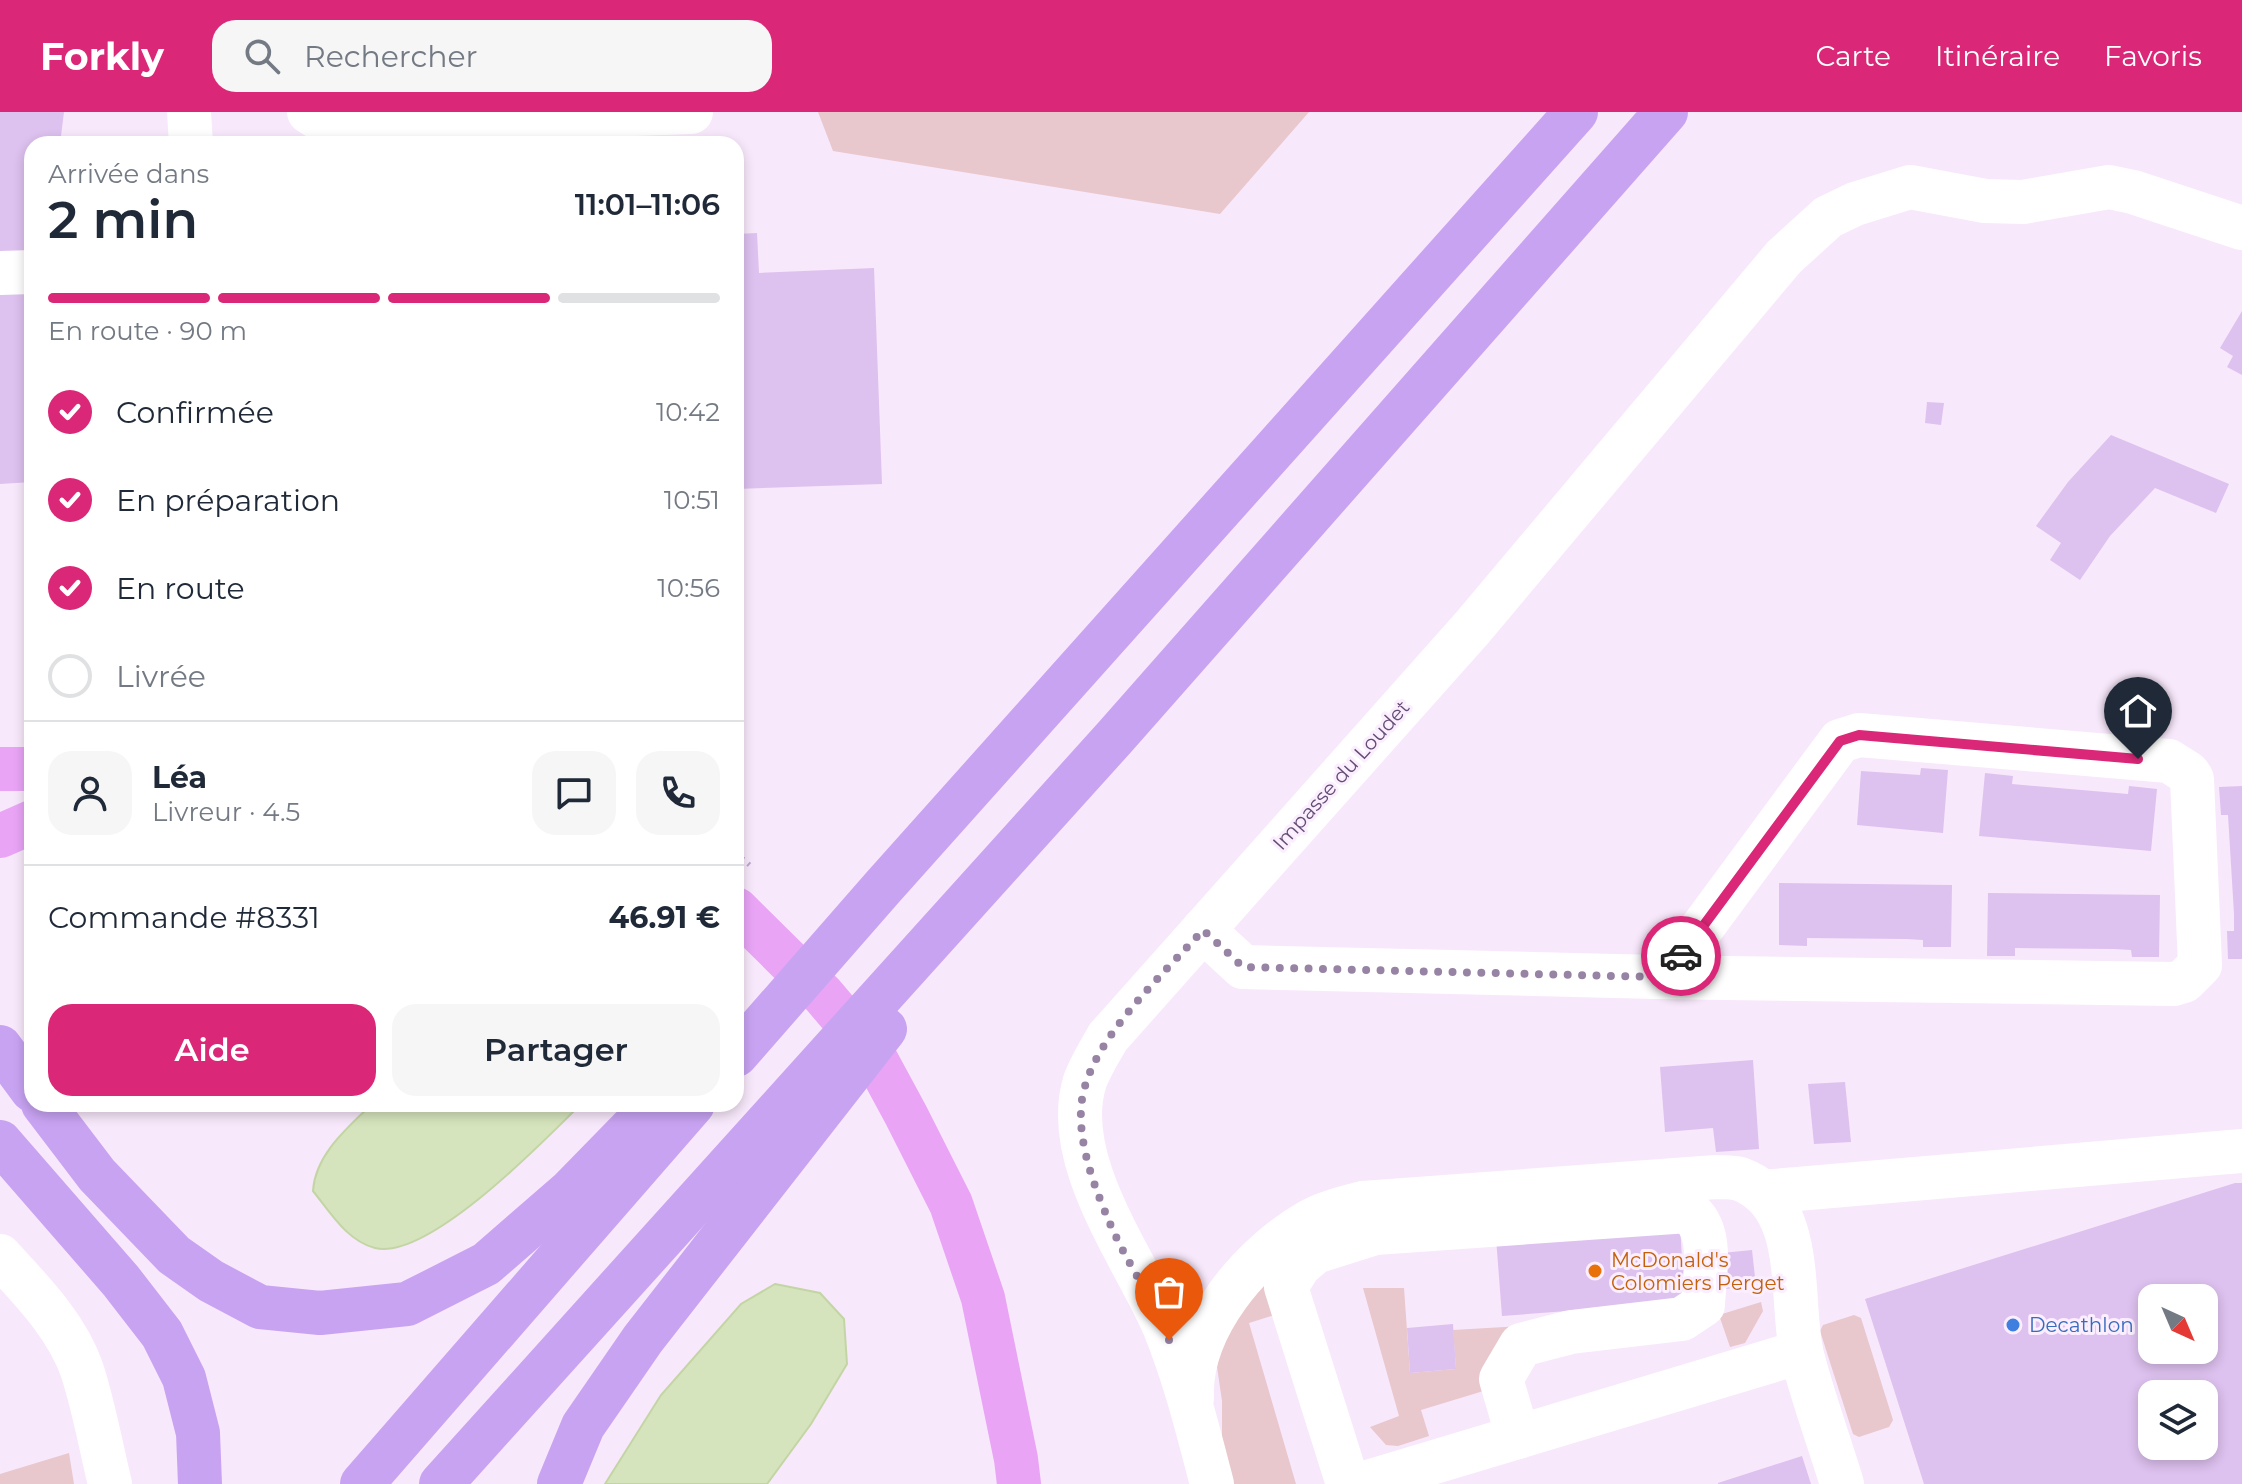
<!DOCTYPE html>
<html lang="fr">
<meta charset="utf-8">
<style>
body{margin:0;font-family:Montserrat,sans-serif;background:#f6f6f7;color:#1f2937;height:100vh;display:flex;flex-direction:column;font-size:30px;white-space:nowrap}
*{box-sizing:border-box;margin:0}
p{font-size:26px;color:#747a83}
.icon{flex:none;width:44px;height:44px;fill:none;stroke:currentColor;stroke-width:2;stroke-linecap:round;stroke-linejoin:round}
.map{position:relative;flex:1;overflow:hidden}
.drawer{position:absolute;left:24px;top:24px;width:720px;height:976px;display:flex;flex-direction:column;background:#fff;border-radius:24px;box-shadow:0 4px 12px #0003}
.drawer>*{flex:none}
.needle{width:52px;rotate:136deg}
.buttons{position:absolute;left:2138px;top:1172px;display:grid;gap:16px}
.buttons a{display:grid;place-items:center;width:80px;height:80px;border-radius:16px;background:#fff;box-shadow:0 4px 12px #0003;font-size:40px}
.pin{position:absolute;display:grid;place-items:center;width:68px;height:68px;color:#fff;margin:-82px -34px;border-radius:50% 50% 50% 0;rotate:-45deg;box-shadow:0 0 8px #0007}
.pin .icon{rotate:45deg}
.courier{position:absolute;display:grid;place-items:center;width:80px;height:80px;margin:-40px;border:6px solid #db2777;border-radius:50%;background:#fff;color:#222;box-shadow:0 2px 10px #0007}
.summary em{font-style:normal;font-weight:600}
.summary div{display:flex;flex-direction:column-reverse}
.summary{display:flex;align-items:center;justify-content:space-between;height:136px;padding:0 24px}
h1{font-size:52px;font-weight:600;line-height:60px}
.bar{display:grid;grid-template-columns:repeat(4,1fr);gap:12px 8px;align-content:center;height:96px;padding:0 24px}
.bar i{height:10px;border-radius:6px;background:#e0e1e3}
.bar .current{background:#db2777}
.bar p{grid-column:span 4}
.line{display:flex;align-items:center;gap:20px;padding:0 24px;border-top:2px solid #e0e1e3}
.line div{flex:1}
.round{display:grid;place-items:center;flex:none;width:84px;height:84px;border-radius:24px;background:#f6f6f7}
ol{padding:0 24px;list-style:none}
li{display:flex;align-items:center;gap:24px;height:88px}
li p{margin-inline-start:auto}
li .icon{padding:8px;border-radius:50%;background:#db2777;color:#fff;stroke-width:4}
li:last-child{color:#747a83}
li i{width:44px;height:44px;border:4px solid #e0e1e3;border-radius:50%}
.primary-button{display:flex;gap:16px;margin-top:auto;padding:16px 24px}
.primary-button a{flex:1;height:92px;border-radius:24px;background:#db2777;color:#fff;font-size:32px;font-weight:600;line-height:92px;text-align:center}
.primary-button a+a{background:#f6f6f7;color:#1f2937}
header{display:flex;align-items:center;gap:48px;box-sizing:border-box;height:112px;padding:0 40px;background:#db2777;color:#fff}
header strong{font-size:38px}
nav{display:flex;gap:44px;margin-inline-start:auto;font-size:28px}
.search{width:560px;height:72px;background:#f6f6f7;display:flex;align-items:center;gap:20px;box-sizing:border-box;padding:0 28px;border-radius:24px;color:#747a83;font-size:30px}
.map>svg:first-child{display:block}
</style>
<header>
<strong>Forkly</strong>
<div class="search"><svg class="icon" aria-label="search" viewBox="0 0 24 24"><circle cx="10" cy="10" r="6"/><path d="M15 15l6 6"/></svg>Rechercher</div>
<nav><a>Carte</a><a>Itinéraire</a><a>Favoris</a></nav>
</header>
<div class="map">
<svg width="2242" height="1372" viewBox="0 0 2242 1372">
<rect width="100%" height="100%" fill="#f8e8fb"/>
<g fill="#e8c7cd">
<polygon points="818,0 1309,0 1220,102 833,39"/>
<polygon points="1272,1151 1278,1202 1249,1211 1296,1372 1233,1372 1222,1330 1222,1289 1216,1248 1250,1176"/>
<polygon points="1363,1176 1404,1176 1410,1261 1456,1257 1453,1218 1540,1213 1490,1277 1421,1298 1429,1324 1398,1334 1386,1333 1370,1315 1399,1304"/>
<polygon points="1761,1190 1763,1199 1745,1231 1730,1235 1719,1203"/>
<polygon points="1854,1203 1861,1206 1893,1308 1889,1315 1859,1325 1853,1322 1820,1219 1823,1213"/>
<polygon points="69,1341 74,1372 0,1372 0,1362"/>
</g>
<g fill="#d6e4bd" stroke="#c3d5a4" stroke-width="2">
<path d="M 372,992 L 581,992 C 545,1028 428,1149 375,1136 C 347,1129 330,1100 313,1079 C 315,1043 347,1016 372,992 Z"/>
<polygon points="775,1172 820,1181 844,1207 847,1252 811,1312 767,1372 605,1372 661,1283 741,1192"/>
</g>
<g fill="#ddc1ef" fill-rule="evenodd">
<polygon points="0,0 64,0 60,32 32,32 32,148 0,149"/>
<polygon points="757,121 759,161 874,156 882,372 736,377 736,122"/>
<polygon points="32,179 32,370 0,372 0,180"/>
<polygon points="2242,199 2242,263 2227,255 2233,244 2220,236"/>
<polygon points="1927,290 1944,291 1941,313 1925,311"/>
<polygon points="2111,323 2229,372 2216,401 2155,376 2110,424 2080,468 2050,448 2061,431 2036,414 2068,370"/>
<polygon points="1921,656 1948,658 1943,721 1857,713 1861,659 1920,663"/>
<polygon points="1985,661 2013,664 2012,672 2128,682 2129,674 2157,677 2151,739 1979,724"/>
<polygon points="2242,674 2242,847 2228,847 2227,819 2234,819 2234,802 2228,703 2221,703 2219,675"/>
<polygon points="1779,771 1952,773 1951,835 1923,835 1923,828 1906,827 1807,826 1807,834 1779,833"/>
<polygon points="1988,781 2160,783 2159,845 2132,845 2131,838 2114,837 2015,836 2015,844 1987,844"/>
<polygon points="1753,948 1759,1037 1716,1040 1713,1016 1665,1020 1660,955"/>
<polygon points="1845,970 1851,1030 1814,1032 1808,972"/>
<path d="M 2235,1071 L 2242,1071 L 2242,1372 L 1924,1372 L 1865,1187 ZM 2152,1186 L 2204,1186 L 2204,1238 L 2152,1238 ZM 2152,1282 L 2204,1282 L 2204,1334 L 2152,1334 Z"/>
<polygon points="1680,1112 1682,1148 1692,1147 1686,1190 1502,1204 1496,1126"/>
<polygon points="1752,1138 1756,1174 1725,1177 1722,1141"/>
<polygon points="1453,1212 1456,1257 1410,1261 1407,1216"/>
<polygon points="1802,1344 1811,1372 1718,1372 1718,1371"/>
</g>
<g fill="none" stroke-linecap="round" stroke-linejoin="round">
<polyline stroke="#c1a4d4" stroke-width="5" stroke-dasharray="2 6" stroke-linecap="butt" points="736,741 753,756"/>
<g stroke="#fff" stroke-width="44">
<polyline points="189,0 191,32"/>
<polyline points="309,0 330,13 691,0"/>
<polyline points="0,161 32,160"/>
<polyline points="1203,818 1243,855 1656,865 1679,847 1840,629 1859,623 2169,649 2188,661 2192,667 2200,853 2184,869 2174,872 1656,865"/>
<polyline points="1762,1080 2242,1039"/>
<path d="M 0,1144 C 31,1178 67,1214 82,1258 C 94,1295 101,1335 110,1372"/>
<path d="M 1192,1286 C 1189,1215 1251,1143 1310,1109 C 1326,1100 1345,1096 1363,1091 L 1716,1065 C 1723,1065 1733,1065 1740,1067 C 1808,1092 1789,1189 1802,1243 C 1813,1286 1829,1329 1842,1372"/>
<path d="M 1212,1372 C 1198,1319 1185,1265 1164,1214 C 1134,1145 1060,1048 1085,969 C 1091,953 1100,939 1108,925 L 1472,516 L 1784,145 L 1828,105 L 1855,92 L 1910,75 L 1985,89 L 2023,90 L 2109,75 L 2133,80 L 2242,116"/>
<path d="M 1348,1372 L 1286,1175 L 1299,1154 L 1315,1140 L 1375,1121 L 1688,1099 C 1715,1119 1704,1163 1703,1193 L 1682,1207 L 1571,1220 L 1521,1233 L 1501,1267 L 1518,1325"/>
<polyline points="1361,1372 1801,1240"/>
</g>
<g stroke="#e9a4f6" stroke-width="44">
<polyline points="0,657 32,657"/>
<polyline points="0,724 32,710"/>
<polyline points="736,797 823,883 873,942 906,1003 951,1092 983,1186 1016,1347 1019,1372"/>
</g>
<g stroke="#c8a3f2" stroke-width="44">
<polyline points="0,935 32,978"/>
<polyline points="736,943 883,775 1576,0"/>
<polyline points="43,992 97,1063 174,1143 211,1169 260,1195 320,1201 407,1192 486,1152 570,1079 655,992"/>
<polyline points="0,1030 121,1169 162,1222 184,1266 198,1321 200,1372"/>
<polyline points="362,1372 693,992"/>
<polyline points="441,1372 1115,625 1666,0"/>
<polyline points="559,1372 583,1314 643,1227 885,917"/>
</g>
</g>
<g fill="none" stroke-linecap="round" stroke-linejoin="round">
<path stroke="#9783a3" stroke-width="8" stroke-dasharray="0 14.4" d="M 1169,1228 C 1154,1188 1128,1153 1111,1114 C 1096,1079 1079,1036 1081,997 C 1084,933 1162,864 1203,818 L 1243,855 L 1656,865 L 1669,857 L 1681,844"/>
<polyline stroke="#db2777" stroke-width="10" points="1681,844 1840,629 1859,623 2138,647"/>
</g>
<circle fill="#e8710a" stroke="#fbeefe" stroke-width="3" cx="1595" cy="1159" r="8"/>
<circle fill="#3f7fe0" stroke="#fbeefe" stroke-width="3" cx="2013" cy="1213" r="8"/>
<g text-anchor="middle" stroke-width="6" stroke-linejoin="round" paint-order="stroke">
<g font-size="20" fill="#634d74" stroke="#fbeefe">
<text transform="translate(1341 663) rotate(-48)" y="7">Impasse du Loudet</text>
</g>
<g font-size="20" fill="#c56008" stroke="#fbeefe" text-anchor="start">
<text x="1611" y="1155">McDonald's<tspan x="1611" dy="23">Colomiers Perget</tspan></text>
</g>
<g font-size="20" fill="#366cbe" stroke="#fbeefe" text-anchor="start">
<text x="2029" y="1220">Decathlon</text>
</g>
</g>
</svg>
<div class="buttons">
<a><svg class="needle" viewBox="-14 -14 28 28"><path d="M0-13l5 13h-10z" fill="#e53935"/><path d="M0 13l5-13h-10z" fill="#747a83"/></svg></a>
<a><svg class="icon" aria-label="layers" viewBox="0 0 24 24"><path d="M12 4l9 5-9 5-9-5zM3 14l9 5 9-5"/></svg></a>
</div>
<div class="pin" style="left:1169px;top:1228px;background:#ea580c"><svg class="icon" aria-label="bag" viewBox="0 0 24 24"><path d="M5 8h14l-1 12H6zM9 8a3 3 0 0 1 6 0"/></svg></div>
<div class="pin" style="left:2138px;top:647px;background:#1f2937"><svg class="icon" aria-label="home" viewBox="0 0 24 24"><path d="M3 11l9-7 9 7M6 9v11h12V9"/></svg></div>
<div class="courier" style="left:1681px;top:844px"><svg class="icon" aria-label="car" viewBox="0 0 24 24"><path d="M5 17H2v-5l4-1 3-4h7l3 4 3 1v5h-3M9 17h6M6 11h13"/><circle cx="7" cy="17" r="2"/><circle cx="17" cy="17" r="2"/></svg></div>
<section class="drawer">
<div class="summary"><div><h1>2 min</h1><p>Arrivée dans</p></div><em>11:01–11:06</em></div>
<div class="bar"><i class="current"></i><i class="current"></i><i class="current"></i><i></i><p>En route · 90 m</p></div>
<ol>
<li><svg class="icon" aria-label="check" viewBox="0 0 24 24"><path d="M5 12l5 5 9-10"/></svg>Confirmée<p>10:42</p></li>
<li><svg class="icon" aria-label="check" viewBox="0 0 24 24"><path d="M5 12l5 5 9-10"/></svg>En préparation<p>10:51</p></li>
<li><svg class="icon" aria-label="check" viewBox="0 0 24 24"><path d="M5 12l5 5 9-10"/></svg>En route<p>10:56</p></li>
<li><i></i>Livrée</li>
</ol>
<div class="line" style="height:144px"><a class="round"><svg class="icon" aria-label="person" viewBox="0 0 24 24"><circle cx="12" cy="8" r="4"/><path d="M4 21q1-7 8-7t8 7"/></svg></a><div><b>Léa</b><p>Livreur · 4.5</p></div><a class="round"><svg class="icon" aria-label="chat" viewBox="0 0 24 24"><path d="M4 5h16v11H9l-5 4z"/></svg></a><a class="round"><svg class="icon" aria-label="phone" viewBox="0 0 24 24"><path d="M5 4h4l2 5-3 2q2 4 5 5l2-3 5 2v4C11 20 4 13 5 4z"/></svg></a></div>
<div class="line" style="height:104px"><div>Commande #8331</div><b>46.91 €</b></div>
<div class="primary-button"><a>Aide</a><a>Partager</a></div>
</section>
</div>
